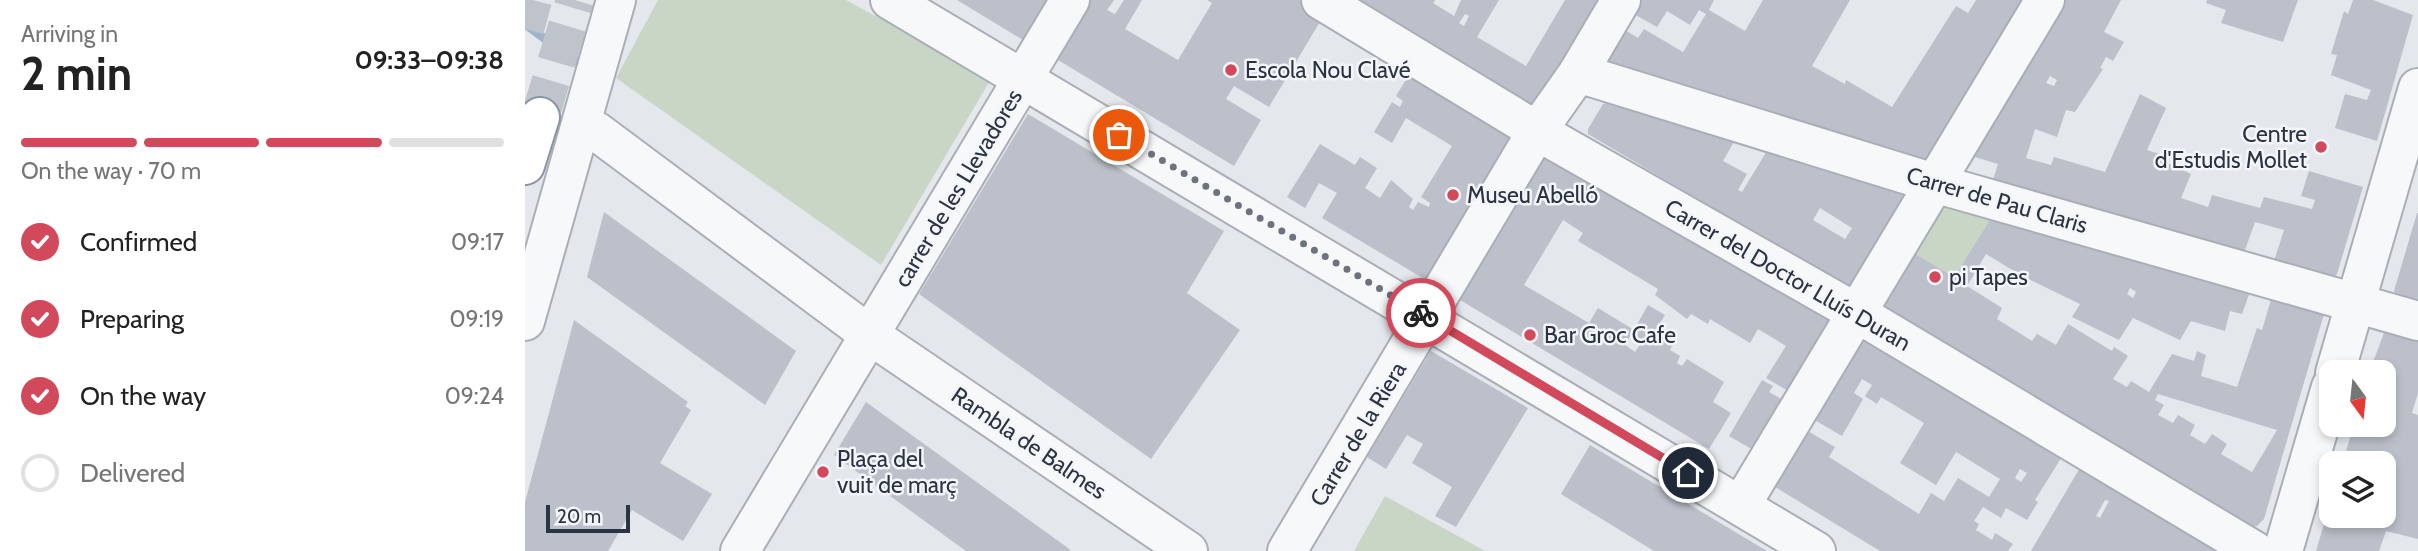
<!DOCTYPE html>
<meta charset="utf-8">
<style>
body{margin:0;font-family:Cabin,sans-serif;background:#f2f2f2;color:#222;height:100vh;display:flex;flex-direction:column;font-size:26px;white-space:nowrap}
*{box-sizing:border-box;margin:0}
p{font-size:23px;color:#767676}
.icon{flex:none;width:38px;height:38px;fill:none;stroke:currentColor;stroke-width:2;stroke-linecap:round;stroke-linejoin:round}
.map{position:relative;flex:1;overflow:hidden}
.sheet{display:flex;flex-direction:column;background:#fff;width:525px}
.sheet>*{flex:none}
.needle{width:46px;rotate:165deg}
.tools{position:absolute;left:1794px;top:360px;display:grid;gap:14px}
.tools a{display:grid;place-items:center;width:77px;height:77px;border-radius:14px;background:#fff;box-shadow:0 4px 10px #0003;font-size:35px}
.scale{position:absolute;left:21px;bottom:18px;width:84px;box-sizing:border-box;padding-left:7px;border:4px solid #2b3445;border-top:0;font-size:19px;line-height:24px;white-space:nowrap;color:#2b3445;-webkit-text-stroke:5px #f4f6f9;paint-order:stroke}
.pin{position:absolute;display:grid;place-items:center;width:60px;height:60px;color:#fff;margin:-30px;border:4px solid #fff;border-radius:50%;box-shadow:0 2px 7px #0007}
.courier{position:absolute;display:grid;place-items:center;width:70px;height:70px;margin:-35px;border:5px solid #d1495b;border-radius:50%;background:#fff;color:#222;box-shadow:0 2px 9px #0007}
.headline em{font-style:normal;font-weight:800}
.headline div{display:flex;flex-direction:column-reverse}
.headline{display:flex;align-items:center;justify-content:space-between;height:119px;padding:0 21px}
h1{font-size:46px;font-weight:800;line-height:52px}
.bar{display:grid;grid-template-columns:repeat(4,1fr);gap:10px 7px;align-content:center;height:84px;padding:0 21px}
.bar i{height:9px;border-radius:5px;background:#e0e0e0}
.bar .active{background:#d1495b}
.bar p{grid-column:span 4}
ol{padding:0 21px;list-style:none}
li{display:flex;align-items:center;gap:21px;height:77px}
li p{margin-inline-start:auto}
li .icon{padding:7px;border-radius:50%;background:#d1495b;color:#fff;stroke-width:4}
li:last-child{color:#767676}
li i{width:38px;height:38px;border:4px solid #e0e0e0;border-radius:50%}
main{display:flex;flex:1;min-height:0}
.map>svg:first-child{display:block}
</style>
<main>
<section class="sheet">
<div class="headline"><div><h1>2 min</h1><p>Arriving in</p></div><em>09:33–09:38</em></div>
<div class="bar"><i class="active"></i><i class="active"></i><i class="active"></i><i></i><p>On the way · 70 m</p></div>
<ol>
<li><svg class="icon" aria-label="check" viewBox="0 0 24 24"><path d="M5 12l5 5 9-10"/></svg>Confirmed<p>09:17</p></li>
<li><svg class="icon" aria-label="check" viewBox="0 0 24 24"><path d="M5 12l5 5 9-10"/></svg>Preparing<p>09:19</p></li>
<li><svg class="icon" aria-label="check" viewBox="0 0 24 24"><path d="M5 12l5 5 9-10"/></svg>On the way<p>09:24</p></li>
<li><i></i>Delivered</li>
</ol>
</section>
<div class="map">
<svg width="1893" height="551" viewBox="0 0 1893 551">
<rect width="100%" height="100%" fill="#e4e7ec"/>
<g fill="#c9d6c5">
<polygon points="133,0 321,0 466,79 356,265 91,78"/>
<polygon points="1419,202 1468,215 1429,277 1387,252"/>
<polygon points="860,496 960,551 829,551"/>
</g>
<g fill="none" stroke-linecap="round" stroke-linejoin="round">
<polyline stroke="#9fb4cc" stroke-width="9" points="0,24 50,61"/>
</g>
<g fill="#bbc0ca" fill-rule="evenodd">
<polygon points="432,0 529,0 503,43"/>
<polygon points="563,0 589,0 582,10 590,14 599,0 617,0 600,29 653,60 687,3 682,0 774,0 799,15 744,107 709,86 701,99 736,120 709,166 528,57"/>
<path d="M 830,0 L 910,0 L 908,3 L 929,16 L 936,0 L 974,0 L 952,37 L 1001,66 L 1040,0 L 1076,0 L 1014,104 L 1009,106 ZM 940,14 L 944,16 L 939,26 L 934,23 Z"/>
<polygon points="1115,0 1189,0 1184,10 1220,31 1238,0 1325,0 1287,66 1320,84 1321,80 1367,107 1431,6 1443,13 1451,0 1501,0 1404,162 1079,64 1098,29 1113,38 1119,29 1158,52 1181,14 1174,10 1165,25 1142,11 1132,27 1107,13"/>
<path d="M 1540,0 L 1596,0 L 1579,32 L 1599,42 L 1588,61 L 1581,57 L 1575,68 L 1578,69 L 1550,112 L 1541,110 L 1532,137 L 1510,129 L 1501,158 L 1526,165 L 1529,157 L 1580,172 L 1615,94 L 1641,108 L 1622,150 L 1641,156 L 1638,161 L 1666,174 L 1656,198 L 1683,207 L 1687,195 L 1735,208 L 1739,197 L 1787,209 L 1790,200 L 1776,196 L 1784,171 L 1838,187 L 1812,274 L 1809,277 L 1749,261 L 1759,230 L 1730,222 L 1719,253 L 1468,180 L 1473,164 L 1446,156 ZM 1525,76 L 1532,80 L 1529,86 L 1521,83 Z"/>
<polygon points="1682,0 1773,0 1758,42 1696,23 1701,10 1681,3"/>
<polygon points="1828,0 1848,0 1888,15 1852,141 1810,128 1820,94 1842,100 1846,90 1806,75 1812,55 1806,54 1819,11 1823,14"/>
<polygon points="888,68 996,133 906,283 797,218 812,193 794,183 780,208 762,197 795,144 830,165 835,157 852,168 840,188 855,198 866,180 888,199 884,207 888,210 893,202 904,207 905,203 896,197 927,146 881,118 867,143 849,132 867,102 875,107 878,101 871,96"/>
<path d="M 1083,103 L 1210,140 L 1198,161 L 1222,174 L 1213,190 L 1217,192 L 1243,149 L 1383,193 L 1325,287 L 1319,286 L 1063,134 L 1063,129 L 1078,104 ZM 1295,208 L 1327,228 L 1320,239 L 1288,220 Z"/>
<polygon points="503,114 699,231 662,293 715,330 626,459 394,294"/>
<path d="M 1022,154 L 1307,320 L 1265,392 L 1241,378 L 1261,346 L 1233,329 L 1225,343 L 1185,319 L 1183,324 L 1166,314 L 1162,319 L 1130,295 L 1133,289 L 1053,241 L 1058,233 L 1038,220 L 999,285 L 1064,323 L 1073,308 L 1109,330 L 1123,305 L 1140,315 L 1132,328 L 1151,339 L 1145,350 L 1155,356 L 1152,363 L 1157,366 L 1162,359 L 1199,382 L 1188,402 L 1206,413 L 1184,449 L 935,300 ZM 1105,336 L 1116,343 L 1110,352 L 1100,345 Z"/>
<polygon points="79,212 271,351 240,405 62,277"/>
<polygon points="1892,213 1893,213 1893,304 1872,297 1869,291"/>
<path d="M 1468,215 L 1726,289 L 1717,314 L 1705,311 L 1700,331 L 1666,321 L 1655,340 L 1608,318 L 1594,340 L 1547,317 L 1555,304 L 1497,276 L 1461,254 L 1442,286 L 1477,308 L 1472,319 L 1507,341 L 1512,334 L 1531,345 L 1543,324 L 1587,351 L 1589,347 L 1603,356 L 1588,379 L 1602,387 L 1606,381 L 1624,392 L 1647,354 L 1669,361 L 1672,351 L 1681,355 L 1676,376 L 1712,387 L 1732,328 L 1737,330 L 1747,296 L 1799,314 L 1739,519 L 1732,526 L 1723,527 L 1362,312 L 1358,306 L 1387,252 L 1429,277 ZM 1605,288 L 1611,292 L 1608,298 L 1602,294 ZM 1633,394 L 1752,430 L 1727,472 L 1696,454 L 1702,444 L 1687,434 L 1680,444 L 1665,435 L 1670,425 L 1653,415 L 1648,423 L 1633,415 L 1639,405 L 1630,400 Z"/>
<polygon points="49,320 163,402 160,406 166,410 135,463 187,494 158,541 107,510 83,551 0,551 0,502"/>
<polygon points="1860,330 1893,338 1893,393 1887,413 1893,415 1893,539 1861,531 1854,551 1791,551 1805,504 1806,516 1858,516 1858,464 1817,464 1829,425 1858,425 1858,373 1844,373"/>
<path d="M 1338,339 L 1342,339 L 1538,455 L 1510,500 L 1513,502 L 1502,520 L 1481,508 L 1476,518 L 1458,507 L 1449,521 L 1454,524 L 1451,530 L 1467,540 L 1470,533 L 1488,544 L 1483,551 L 1355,551 L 1250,487 L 1281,430 L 1310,447 L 1304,457 L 1394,514 L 1406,493 L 1419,501 L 1433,478 L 1464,497 L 1475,479 L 1431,452 L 1411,485 L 1375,463 L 1399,423 L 1356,397 L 1352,404 L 1340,396 L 1347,385 L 1337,379 L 1329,393 L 1338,399 L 1317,436 L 1288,419 ZM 1495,469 L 1502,473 L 1496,482 L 1490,478 Z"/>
<polygon points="906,351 1003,408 931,527 910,516 927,487 887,463 898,444 882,435 861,469 842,457"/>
<polygon points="1237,380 1248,386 1244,392 1260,401 1230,451 1204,436"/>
<polygon points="341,402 543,548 546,551 441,551 350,485 309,455"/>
<polygon points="1065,445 1080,454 1242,551 1129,551 1036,494"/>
<path d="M 1556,466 L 1700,551 L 1506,551 ZM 1580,500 L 1584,501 L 1575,518 L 1571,516 Z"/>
</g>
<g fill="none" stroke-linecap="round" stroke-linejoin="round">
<g stroke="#bfc3cb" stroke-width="38" stroke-dasharray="38 19" stroke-linecap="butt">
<polyline points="0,29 8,0"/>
<polyline points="15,117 50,0"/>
</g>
<g stroke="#a9aeb7" stroke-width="42">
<g id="minor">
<polyline points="365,0 1291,551"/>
<polyline points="796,0 1012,131 1330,312 1730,551"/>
<polyline points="1053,73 1409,183 1893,321"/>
<polyline points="71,131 345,335 663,551"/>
<polyline points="0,321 91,0"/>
<polyline points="1810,373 1893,88"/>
<polyline points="1216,505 1520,0"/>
<polyline points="215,551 545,0"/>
<polyline points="762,551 1012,131 1053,73 1096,0"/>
<polyline points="1758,551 1806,387"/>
</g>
</g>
<g stroke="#8b94a3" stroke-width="42">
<polyline id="highway" points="0,165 15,117"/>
</g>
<use href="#minor" stroke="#f7f8fa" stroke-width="38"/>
<use href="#highway" stroke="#fff" stroke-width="38"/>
</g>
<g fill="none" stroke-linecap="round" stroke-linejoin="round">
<polyline stroke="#6c737f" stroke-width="7" stroke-dasharray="0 12.6" points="594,135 896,313"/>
<polyline stroke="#d1495b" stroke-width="9" points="896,313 1163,473"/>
</g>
<g fill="#d1495b" stroke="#f4f6f9" stroke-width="2.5">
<circle cx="706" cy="70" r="7"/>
<circle cx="1796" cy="147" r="7"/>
<circle cx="928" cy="195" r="7"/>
<circle cx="1410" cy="277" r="7"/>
<circle cx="1005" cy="335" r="7"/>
<circle cx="298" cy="472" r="7"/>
</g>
<g text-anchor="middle" stroke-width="5" stroke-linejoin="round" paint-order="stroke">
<g font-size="23" fill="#2b3445" stroke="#f4f6f9" text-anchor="start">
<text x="720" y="78">Escola Nou Clavé</text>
<text x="1782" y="142" text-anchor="end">Centre<tspan x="1782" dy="26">d'Estudis Mollet</tspan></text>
<text x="942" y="203">Museu Abelló</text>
<text x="1424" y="285">pi Tapes</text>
<text x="1019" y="343">Bar Groc Cafe</text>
<text x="312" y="467">Plaça del<tspan x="312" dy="26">vuit de març</tspan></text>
</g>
<g font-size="23" fill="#2b3445" stroke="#f4f6f9">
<text transform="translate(433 188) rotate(-59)" y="8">carrer de les Llevadores</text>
<text transform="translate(1472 200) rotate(16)" y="8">Carrer de Pau Claris</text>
<text transform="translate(1263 275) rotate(30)" y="8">Carrer del Doctor Lluís Duran</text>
<text transform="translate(833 434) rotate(-59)" y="8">Carrer de la Riera</text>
<text transform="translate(504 443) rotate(34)" y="8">Rambla de Balmes</text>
</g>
</g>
</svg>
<div class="tools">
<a><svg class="needle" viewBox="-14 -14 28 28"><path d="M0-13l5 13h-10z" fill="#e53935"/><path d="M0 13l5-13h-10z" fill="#767676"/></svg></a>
<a><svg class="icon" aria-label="layers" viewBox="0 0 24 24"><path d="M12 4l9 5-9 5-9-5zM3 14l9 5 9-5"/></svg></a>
</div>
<div class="scale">20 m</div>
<div class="pin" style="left:594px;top:135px;background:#ea580c"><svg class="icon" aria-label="bag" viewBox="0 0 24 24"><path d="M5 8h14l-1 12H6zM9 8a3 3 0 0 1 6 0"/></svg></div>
<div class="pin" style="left:1163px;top:473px;background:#1f2937"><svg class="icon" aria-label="home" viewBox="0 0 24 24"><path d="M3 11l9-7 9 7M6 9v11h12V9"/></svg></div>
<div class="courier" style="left:896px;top:313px"><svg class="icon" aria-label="bike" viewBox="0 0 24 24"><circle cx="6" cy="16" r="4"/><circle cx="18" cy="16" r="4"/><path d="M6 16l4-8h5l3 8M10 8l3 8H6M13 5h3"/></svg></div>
</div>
</main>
